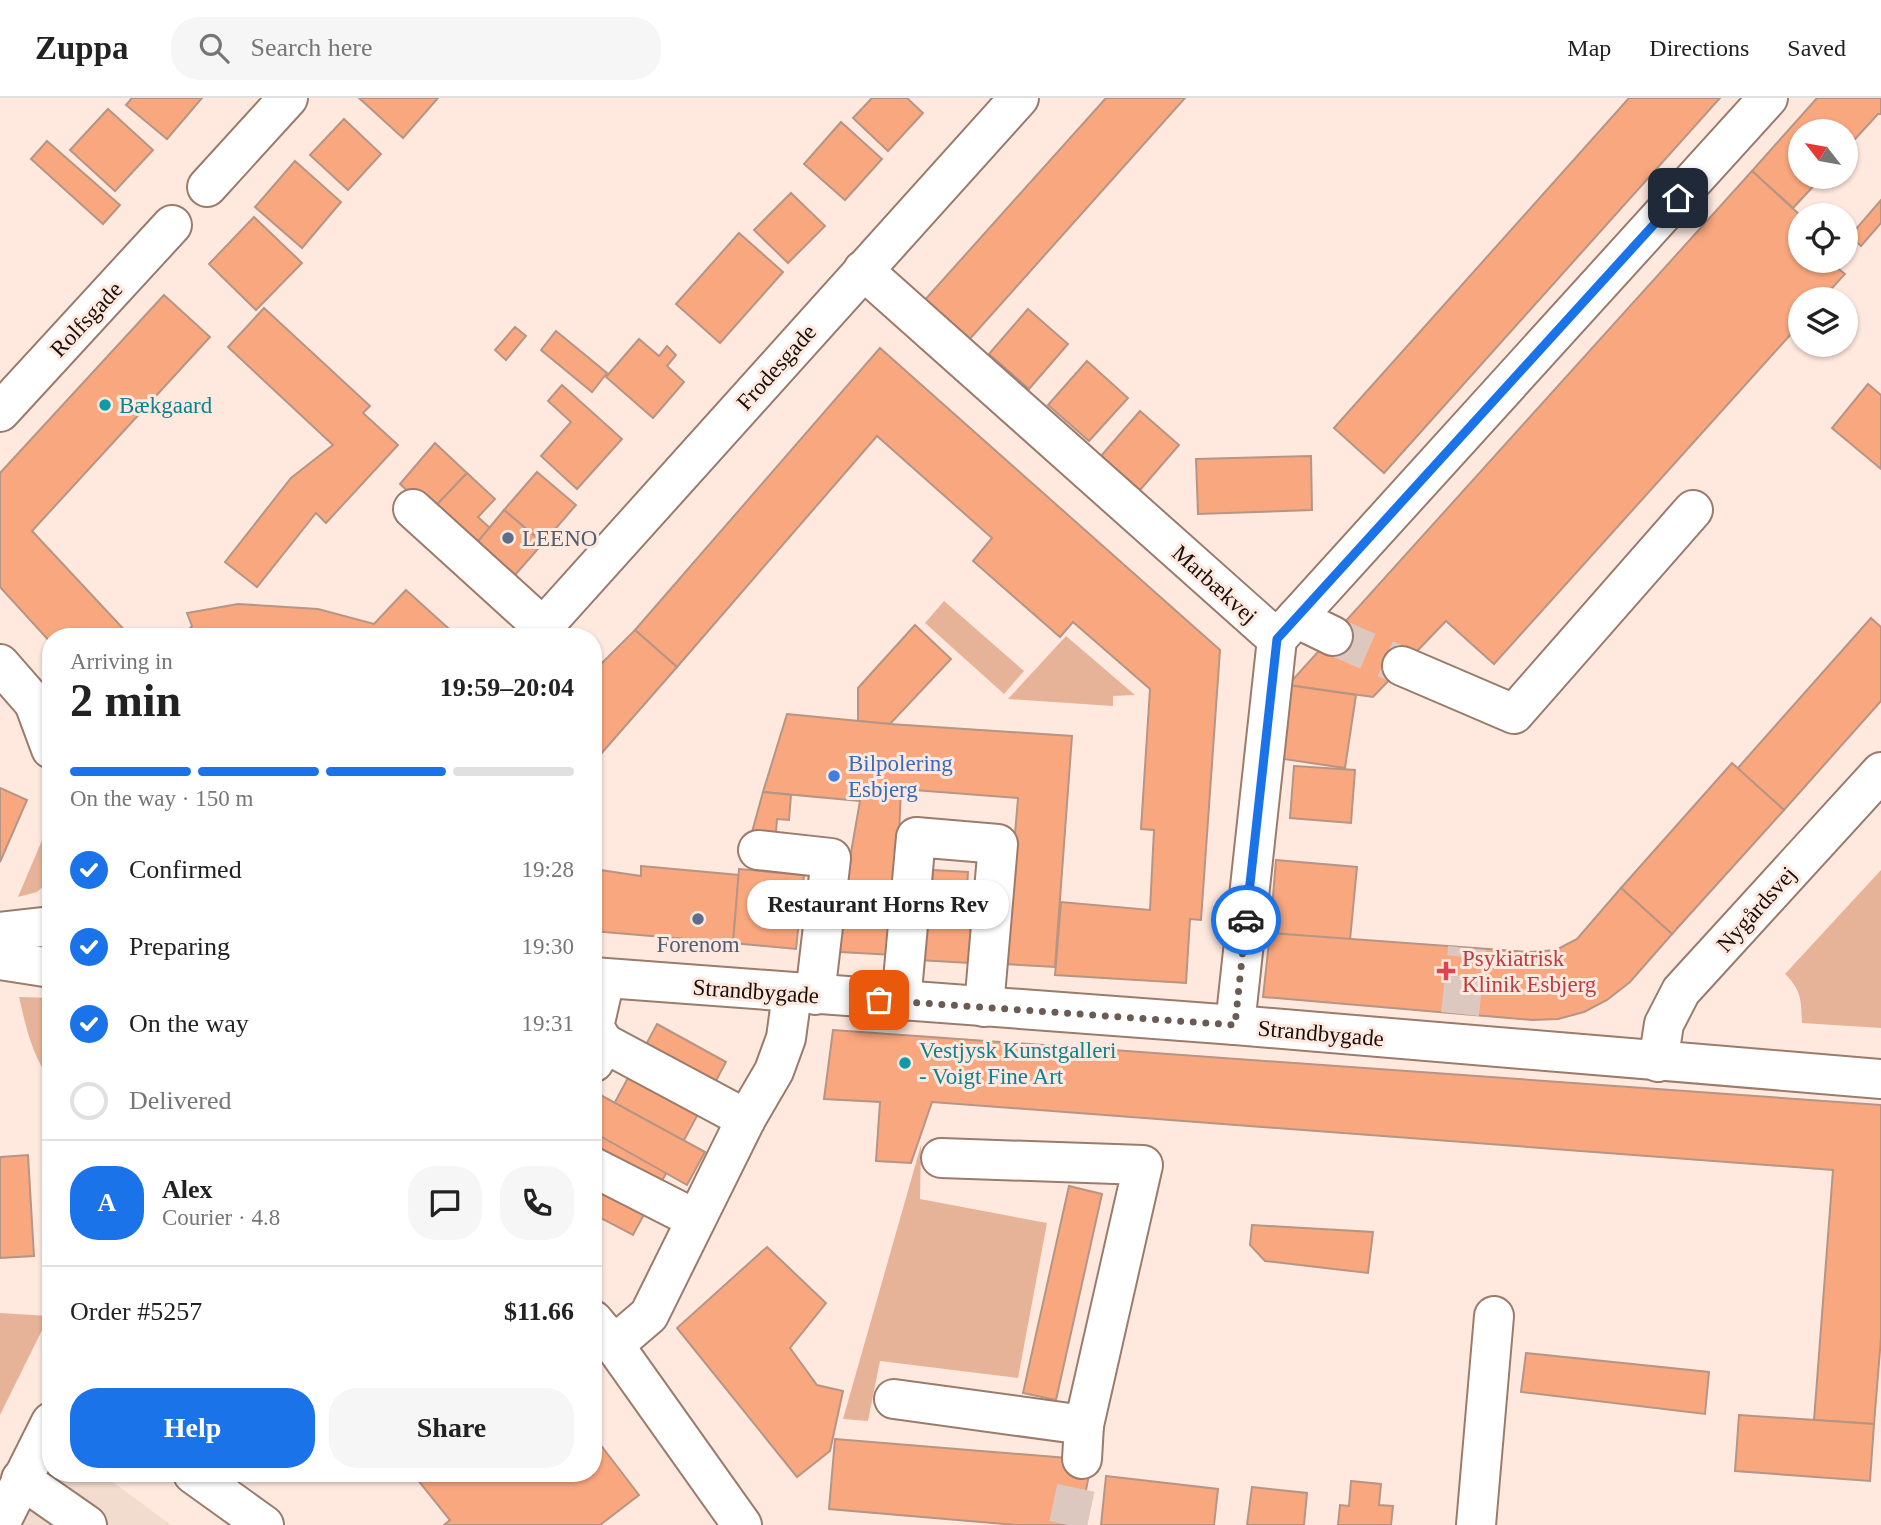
<!DOCTYPE html>
<meta charset="utf-8">
<style>
body{margin:0;font-family:Georgia,serif;background:#f6f6f6;color:#222;height:100vh;display:flex;flex-direction:column;font-size:26px;white-space:nowrap}
*{box-sizing:border-box;margin:0}
p{font-size:23px;color:#767676}
.icon{flex:none;width:38px;height:38px;fill:none;stroke:currentColor;stroke-width:2;stroke-linecap:round;stroke-linejoin:round}
.map{position:relative;flex:1;overflow:hidden}
.details{position:absolute;left:42px;top:530px;width:560px;height:854px;display:flex;flex-direction:column;background:#fff;border-radius:28px;box-shadow:0 2px 5px #0004}
.details>*{flex:none}
.needle{width:46px;rotate:301deg}
.tools{position:absolute;left:1788px;top:21px;display:grid;gap:14px}
.tools a{display:grid;place-items:center;width:70px;height:70px;border-radius:50%;background:#fff;box-shadow:0 2px 5px #0004;font-size:35px}
.pin{position:absolute;display:grid;place-items:center;width:60px;height:60px;color:#fff;margin:-30px;border-radius:14px;box-shadow:0 4px 10px #0006}
.courier{position:absolute;display:grid;place-items:center;width:70px;height:70px;margin:-35px;border:5px solid #1a73e8;border-radius:50%;background:#fff;color:#222;box-shadow:0 2px 9px #0007}
.bubble{position:absolute;height:49px;border-radius:24px;background:#fff;box-shadow:0 2px 5px #0004;font-size:23px;font-weight:600;line-height:49px;text-align:center}
.overview em{font-style:normal;font-weight:600}
.overview div{display:flex;flex-direction:column-reverse}
.overview{display:flex;align-items:center;justify-content:space-between;height:119px;padding:0 28px}
h1{font-size:46px;font-weight:600;line-height:52px}
.bar{display:grid;grid-template-columns:repeat(4,1fr);gap:10px 7px;align-content:center;height:84px;padding:0 28px}
.bar i{height:9px;border-radius:5px;background:#e0e0e0}
.bar .on{background:#1a73e8}
.bar p{grid-column:span 4}
.line{display:flex;align-items:center;gap:18px;padding:0 28px;border-top:2px solid #e0e0e0}
.line div{flex:1}
.round{display:grid;place-items:center;flex:none;width:74px;height:74px;border-radius:28px;background:#f6f6f6}
ol{padding:0 28px;list-style:none}
li{display:flex;align-items:center;gap:21px;height:77px}
li p{margin-inline-start:auto}
li .icon{padding:7px;border-radius:50%;background:#1a73e8;color:#fff;stroke-width:4}
li:last-child{color:#767676}
li i{width:38px;height:38px;border:4px solid #e0e0e0;border-radius:50%}
.action{display:flex;gap:14px;margin-top:auto;padding:14px 28px}
.action a{flex:1;height:80px;border-radius:28px;background:#1a73e8;color:#fff;font-size:28px;font-weight:600;line-height:80px;text-align:center}
.action a+a{background:#f6f6f6;color:#222}
header{display:flex;align-items:center;gap:42px;box-sizing:border-box;height:98px;padding:0 35px;background:#fff;border-bottom:2px solid #e0e0e0}
header strong{font-size:33px}
nav{display:flex;gap:38px;margin-inline-start:auto;font-size:24px}
.search{width:490px;height:63px;background:#f6f6f6;display:flex;align-items:center;gap:18px;box-sizing:border-box;padding:0 24px;border-radius:28px;color:#767676;font-size:26px}
.map>svg:first-child{display:block}
</style>
<header>
<strong>Zuppa</strong>
<div class="search"><svg class="icon" aria-label="search" viewBox="0 0 24 24"><circle cx="10" cy="10" r="6"/><path d="M15 15l6 6"/></svg>Search here</div>
<nav><a>Map</a><a>Directions</a><a>Saved</a></nav>
</header>
<div class="map">
<svg width="1881" height="1427" viewBox="0 0 1881 1427">
<rect width="100%" height="100%" fill="#ffe9df"/>
<polygon fill="#f1dcce" points="70,1376 102,1376 171,1427 14,1427"/>
<g fill="#e7b398">
<polygon points="944,503 1024,573 1004,596 925,525"/>
<polygon points="1066,538 1135,597 1113,598 1113,608 1008,601"/>
<polygon points="51,721 51,781 37,794 18,799"/>
<path d="M 1881,772 L 1881,930 L 1802,925 C 1801,902 1802,893 1785,876 Z"/>
<path d="M 19,899 L 51,900 L 51,983 C 32,958 26,929 19,899 Z"/>
<polygon points="921,1047 920,1101 1047,1125 1018,1280 880,1263 868,1323 843,1321"/>
<polygon points="0,1215 49,1218 0,1317"/>
</g>
<g fill="#f9a77e" stroke="#b69585" stroke-width="2">
<polygon points="132,0 202,0 167,41 126,7"/>
<polygon points="359,0 438,0 403,40"/>
<polygon points="872,0 907,0 923,15 888,53 853,20"/>
<polygon points="1106,0 1185,0 967,244 923,204"/>
<polygon points="1629,0 1720,0 1384,375 1334,330"/>
<polygon points="1817,0 1881,0 1881,16 1878,16 1846,51 1846,33 1801,33 1801,79 1822,79 1793,110 1752,73"/>
<polygon points="108,11 153,52 115,93 70,52"/>
<polygon points="344,21 381,56 348,92 310,57"/>
<polygon points="841,24 882,61 845,102 804,66"/>
<polygon points="47,43 120,107 103,126 31,61"/>
<polygon points="295,63 341,104 302,150 255,109"/>
<polygon points="1752,73 1801,118 1801,126 1793,134 1801,140 1801,163 1828,163 1845,176 1822,201 1801,201 1801,225 1494,566 1446,523 1373,599 1288,587"/>
<polygon points="791,95 825,128 788,165 754,132"/>
<polygon points="1881,102 1881,125 1861,148 1850,138"/>
<polygon points="254,119 302,165 256,212 209,166"/>
<polygon points="739,135 783,174 720,245 676,206"/>
<polygon points="164,197 210,239 32,433 131,539 51,539 51,545 0,489 0,375"/>
<polygon points="264,210 370,308 363,315 398,347 326,425 316,415 257,489 225,464 291,380 333,347 228,249"/>
<polygon points="1028,211 1068,246 1029,291 989,256"/>
<polygon points="515,229 526,238 506,262 495,252"/>
<polygon points="556,233 607,275 592,294 541,252"/>
<polygon points="639,241 659,258 667,248 676,257 667,268 684,284 653,320 606,279"/>
<polygon points="880,250 1220,552 1201,822 1190,821 1186,885 1055,877 1061,804 1150,812 1154,732 1141,731 1150,591 1073,524 1060,539 973,463 992,440 877,338 677,569 635,532"/>
<polygon points="1087,263 1128,300 1089,343 1048,307"/>
<polygon points="1868,286 1881,297 1881,371 1832,330"/>
<polygon points="562,287 622,341 577,391 541,358 571,324 548,303"/>
<polygon points="1140,313 1179,347 1140,392 1101,358"/>
<polygon points="435,345 467,375 430,414 400,386"/>
<polygon points="1311,358 1312,412 1198,416 1196,361"/>
<polygon points="537,374 576,407 543,445 504,412"/>
<polygon points="467,375 495,401 478,419 490,430 471,452 430,414"/>
<polygon points="504,412 543,445 508,485 471,452"/>
<polygon points="406,492 458,539 183,539 192,528 187,515 238,506 318,511 374,526"/>
<polygon points="1871,520 1881,529 1881,603 1784,712 1737,671"/>
<polygon points="915,527 951,561 890,626 858,623 858,590"/>
<polygon points="635,532 677,569 593,665 593,574"/>
<polygon points="1288,587 1356,597 1345,670 1277,660"/>
<polygon points="787,616 890,626 1072,638 1055,869 1004,866 1018,700 901,691 894,857 840,854 845,789 860,703 763,694"/>
<polygon points="1732,665 1784,712 1672,836 1621,790"/>
<polygon points="1294,668 1355,672 1351,725 1290,720"/>
<polygon points="0,690 27,702 0,764"/>
<polygon points="763,694 791,697 789,722 777,721 776,734 752,734"/>
<polygon points="1276,762 1357,769 1350,842 1270,835"/>
<polygon points="641,768 739,777 733,845 593,833 593,771 641,778"/>
<polygon points="739,771 804,777 796,851 733,845"/>
<polygon points="933,772 968,774 966,805 973,805 969,865 919,862 923,801 931,802"/>
<polygon points="1621,790 1672,836 1630,884 1607,902 1584,914 1558,921 1532,922 1263,899 1270,835 1529,854 1556,852 1577,841"/>
<polygon points="657,926 726,964 633,1137 593,1116 593,1045"/>
<polygon points="833,932 1881,1007 1881,1240 1874,1326 1814,1322 1833,1072 932,1004 911,1065 876,1063 880,1004 824,1001"/>
<polygon points="595,994 705,1054 687,1087 593,1034"/>
<polygon points="28,1057 34,1158 0,1160 0,1059"/>
<polygon points="1069,1088 1102,1096 1056,1302 1023,1295"/>
<polygon points="1252,1127 1373,1134 1368,1175 1265,1163 1250,1147"/>
<polygon points="767,1149 826,1205 790,1250 817,1287 843,1293 830,1353 797,1379 677,1230"/>
<polygon points="1526,1255 1709,1274 1705,1316 1521,1294"/>
<polygon points="1739,1317 1874,1326 1870,1383 1735,1373"/>
<polygon points="593,1337 639,1397 600,1427 444,1427 450,1422 413,1376 593,1376"/>
<polygon points="835,1341 1092,1362 1079,1427 1016,1427 829,1411"/>
<polygon points="1106,1378 1218,1391 1214,1427 1101,1427"/>
<polygon points="1351,1383 1381,1386 1379,1407 1393,1408 1391,1427 1338,1427 1340,1407 1349,1408"/>
<polygon points="1252,1389 1307,1395 1304,1427 1247,1427"/>
</g>
<g fill="none" stroke-linecap="round" stroke-linejoin="round">
<g stroke="#dcc8bf" stroke-width="38" stroke-dasharray="38 19" stroke-linecap="butt">
<polyline points="1333,538 1402,568"/>
<polyline points="1460,916 1467,850"/>
<polyline points="1068,1427 1082,1361"/>
</g>
<g stroke="#9b7b6b" stroke-width="42">
<g id="minor">
<polyline points="207,89 288,0"/>
<polyline points="863,172 1277,541 1235,927"/>
<polyline points="0,314 172,127"/>
<polyline points="413,411 543,529"/>
<polyline points="1296,520 1333,538"/>
<polyline points="1277,541 1768,0"/>
<polyline points="0,566 34,605 51,615"/>
<polyline points="1402,568 1514,616 1693,412"/>
<polyline points="34,605 51,651"/>
<polyline points="758,752 831,760 815,897"/>
<polyline points="593,879 1235,927 1881,981"/>
<polyline points="901,904 916,739 998,746 984,909"/>
<polyline points="604,945 746,1021"/>
<polyline points="594,964 604,945 594,929 605,881"/>
<polyline points="1658,964 1664,926 1681,893 1881,674"/>
<polyline points="593,1069 695,1121"/>
<polyline points="593,1222 614,1247 742,1427"/>
<polyline points="614,1247 649,1217 746,1021 774,973 786,940 792,896"/>
<polyline points="894,1301 1084,1327 1143,1067 941,1060"/>
<polyline points="1082,1361 1084,1327"/>
<polyline points="193,1376 264,1427"/>
<polyline points="21,1381 87,1427"/>
<polyline points="0,1426 51,1324"/>
<polyline points="1476,1427 1494,1218"/>
</g>
</g>
<g stroke="#9b7b6b" stroke-width="42">
<g id="major">
<polyline points="534,539 1019,0"/>
<polyline points="0,834 51,828"/>
<polyline points="0,862 51,870"/>
</g>
</g>
<use href="#minor" stroke="#fff" stroke-width="38"/>
<use href="#major" stroke="#fff" stroke-width="38"/>
</g>
<g fill="none" stroke-linecap="round" stroke-linejoin="round">
<polyline stroke="#6a5b53" stroke-width="7" stroke-dasharray="0 12.6" points="879,902 1235,927 1246,822"/>
<polyline stroke="#1a73e8" stroke-width="9" points="1246,822 1277,541 1678,100"/>
</g>
<g fill="#0f9aa8" stroke="#ffe9df" stroke-width="2.5">
<circle cx="105" cy="307" r="7"/>
<circle cx="905" cy="965" r="7"/>
</g>
<g fill="#5c6f8a" stroke="#ffe9df" stroke-width="2.5">
<circle cx="508" cy="440" r="7"/>
<circle cx="698" cy="821" r="7"/>
</g>
<circle fill="#3f7fe0" stroke="#ffe9df" stroke-width="2.5" cx="834" cy="678" r="7"/>
<path fill="#e0444e" stroke="#ffe9df" stroke-width="2.5" d="M1442.5 862.5h7v7h7v7h-7v7h-7v-7h-7v-7h7z"/>
<g text-anchor="middle" stroke-width="6" stroke-linejoin="round" paint-order="stroke">
<g font-size="23" fill="#190e08" stroke="#ffe9df">
<text transform="translate(86 221) rotate(-47)" y="8">Rolfsgade</text>
<text transform="translate(776 269) rotate(-48)" y="8">Frodesgade</text>
<text transform="translate(1215 486) rotate(42)" y="8">Marbækvej</text>
<text transform="translate(1756 811) rotate(-48)" y="8">Nygårdsvej</text>
<text transform="translate(756 893) rotate(4)" y="8">Strandbygade</text>
<text transform="translate(1321 935) rotate(5)" y="8">Strandbygade</text>
</g>
<g font-size="23" fill="#0d838f" stroke="#ffe9df" text-anchor="start">
<text x="119" y="315">Bækgaard</text>
<text x="919" y="960">Vestjysk Kunstgalleri<tspan x="919" dy="26">- Voigt Fine Art</tspan></text>
</g>
<g font-size="23" fill="#4e5e75" stroke="#ffe9df" text-anchor="start">
<text x="522" y="448">LEENO</text>
<text x="698" y="854" text-anchor="middle">Forenom</text>
</g>
<g font-size="23" fill="#366cbe" stroke="#ffe9df" text-anchor="start">
<text x="848" y="673">Bilpolering<tspan x="848" dy="26">Esbjerg</tspan></text>
</g>
<g font-size="23" fill="#be3a42" stroke="#ffe9df" text-anchor="start">
<text x="1462" y="868">Psykiatrisk<tspan x="1462" dy="26">Klinik Esbjerg</tspan></text>
</g>
</g>
</svg>
<div class="tools">
<a><svg class="needle" viewBox="-14 -14 28 28"><path d="M0-13l5 13h-10z" fill="#e53935"/><path d="M0 13l5-13h-10z" fill="#767676"/></svg></a>
<a><svg class="icon" aria-label="locate" viewBox="0 0 24 24"><circle cx="12" cy="12" r="6"/><path d="M12 2v4M12 18v4M2 12h4M18 12h4"/></svg></a>
<a><svg class="icon" aria-label="layers" viewBox="0 0 24 24"><path d="M12 4l9 5-9 5-9-5zM3 14l9 5 9-5"/></svg></a>
</div>
<div class="pin" style="left:879px;top:902px;background:#ea580c"><svg class="icon" aria-label="bag" viewBox="0 0 24 24"><path d="M5 8h14l-1 12H6zM9 8a3 3 0 0 1 6 0"/></svg></div>
<div class="pin" style="left:1678px;top:100px;background:#1f2937"><svg class="icon" aria-label="home" viewBox="0 0 24 24"><path d="M3 11l9-7 9 7M6 9v11h12V9"/></svg></div>
<div class="courier" style="left:1246px;top:822px"><svg class="icon" aria-label="car" viewBox="0 0 24 24"><path d="M5 17H2v-5l4-1 3-4h7l3 4 3 1v5h-3M9 17h6M6 11h13"/><circle cx="7" cy="17" r="2"/><circle cx="17" cy="17" r="2"/></svg></div>
<div class="bubble" style="left:747px;top:782px;width:262px">Restaurant Horns Rev</div>
<section class="details">
<div class="overview"><div><h1>2 min</h1><p>Arriving in</p></div><em>19:59–20:04</em></div>
<div class="bar"><i class="on"></i><i class="on"></i><i class="on"></i><i></i><p>On the way · 150 m</p></div>
<ol>
<li><svg class="icon" aria-label="check" viewBox="0 0 24 24"><path d="M5 12l5 5 9-10"/></svg>Confirmed<p>19:28</p></li>
<li><svg class="icon" aria-label="check" viewBox="0 0 24 24"><path d="M5 12l5 5 9-10"/></svg>Preparing<p>19:30</p></li>
<li><svg class="icon" aria-label="check" viewBox="0 0 24 24"><path d="M5 12l5 5 9-10"/></svg>On the way<p>19:31</p></li>
<li><i></i>Delivered</li>
</ol>
<div class="line" style="height:126px"><b class="round" style="background:#1a73e8;color:#fff">A</b><div><b>Alex</b><p>Courier · 4.8</p></div><a class="round"><svg class="icon" aria-label="chat" viewBox="0 0 24 24"><path d="M4 5h16v11H9l-5 4z"/></svg></a><a class="round"><svg class="icon" aria-label="phone" viewBox="0 0 24 24"><path d="M5 4h4l2 5-3 2q2 4 5 5l2-3 5 2v4C11 20 4 13 5 4z"/></svg></a></div>
<div class="line" style="height:91px"><div>Order #5257</div><b>$11.66</b></div>
<div class="action"><a>Help</a><a>Share</a></div>
</section>
</div>
